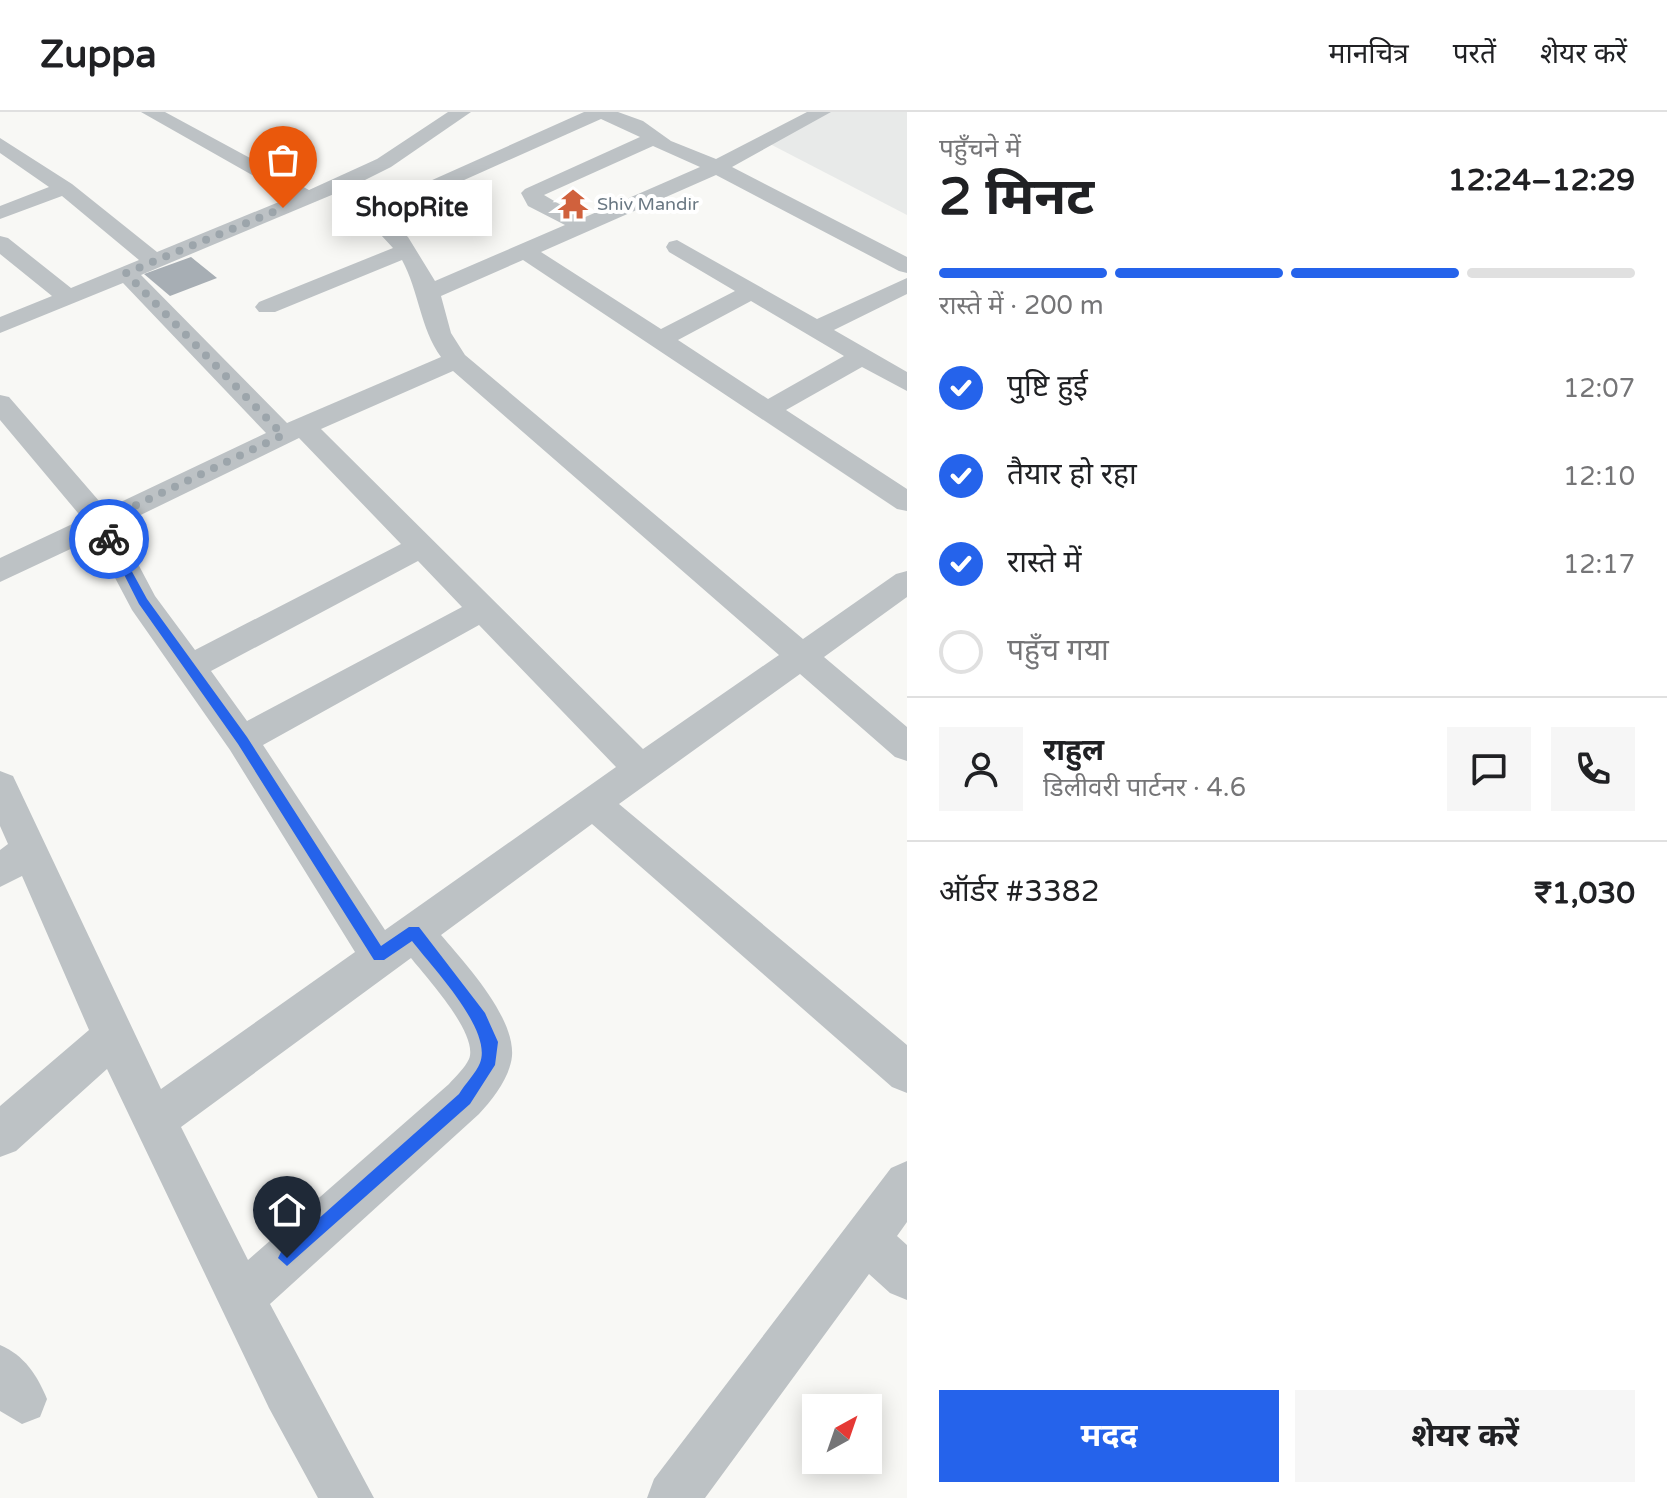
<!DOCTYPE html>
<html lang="hi">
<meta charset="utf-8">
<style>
body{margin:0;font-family:"Varela Round","Noto Sans Devanagari",sans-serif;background:#f6f6f6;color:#202124;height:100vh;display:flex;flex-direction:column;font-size:30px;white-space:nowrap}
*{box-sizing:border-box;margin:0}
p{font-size:26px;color:#757577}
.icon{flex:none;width:44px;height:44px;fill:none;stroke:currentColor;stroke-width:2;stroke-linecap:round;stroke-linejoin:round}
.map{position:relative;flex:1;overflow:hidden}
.sheet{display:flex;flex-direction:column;background:#fff;width:760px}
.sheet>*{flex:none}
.needle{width:52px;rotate:40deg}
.tools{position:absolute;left:802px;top:1282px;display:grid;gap:16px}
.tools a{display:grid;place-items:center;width:80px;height:80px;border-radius:0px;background:#fff;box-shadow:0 4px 20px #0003;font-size:40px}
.pin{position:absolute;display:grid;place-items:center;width:68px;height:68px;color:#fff;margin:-82px -34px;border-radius:50% 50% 50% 0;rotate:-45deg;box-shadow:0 0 8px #0007}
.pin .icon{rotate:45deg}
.courier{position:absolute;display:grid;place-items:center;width:80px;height:80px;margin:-40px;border:6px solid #2563eb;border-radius:50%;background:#fff;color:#222;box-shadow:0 2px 10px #0007}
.bubble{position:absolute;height:56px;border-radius:0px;background:#fff;box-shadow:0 4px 20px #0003;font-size:26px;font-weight:700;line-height:56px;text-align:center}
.headline em{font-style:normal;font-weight:700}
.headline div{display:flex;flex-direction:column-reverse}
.headline{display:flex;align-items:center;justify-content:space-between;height:136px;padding:0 32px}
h1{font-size:52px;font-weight:700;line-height:60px}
.bar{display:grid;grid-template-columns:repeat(4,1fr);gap:12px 8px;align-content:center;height:96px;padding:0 32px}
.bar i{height:10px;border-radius:6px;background:#e0e0e0}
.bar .selected{background:#2563eb}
.bar p{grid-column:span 4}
.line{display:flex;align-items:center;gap:20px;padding:0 32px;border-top:2px solid #e0e0e0}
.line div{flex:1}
.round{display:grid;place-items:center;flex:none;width:84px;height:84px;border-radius:0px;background:#f6f6f6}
ol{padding:0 32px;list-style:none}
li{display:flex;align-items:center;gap:24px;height:88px}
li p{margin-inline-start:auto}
li .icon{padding:8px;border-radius:50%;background:#2563eb;color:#fff;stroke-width:4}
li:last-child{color:#757577}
li i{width:44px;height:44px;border:4px solid #e0e0e0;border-radius:50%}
.button{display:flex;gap:16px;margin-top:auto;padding:16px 32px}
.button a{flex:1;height:92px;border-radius:0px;background:#2563eb;color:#fff;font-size:32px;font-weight:700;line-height:92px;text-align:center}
.button a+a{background:#f6f6f6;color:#202124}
header{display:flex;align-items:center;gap:48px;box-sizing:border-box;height:112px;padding:0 40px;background:#fff;border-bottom:2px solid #e0e0e0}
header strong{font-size:38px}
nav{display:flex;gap:44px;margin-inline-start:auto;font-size:28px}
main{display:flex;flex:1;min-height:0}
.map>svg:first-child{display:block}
</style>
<header>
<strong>Zuppa</strong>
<nav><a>मानचित्र</a><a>परतें</a><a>शेयर करें</a></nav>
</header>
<main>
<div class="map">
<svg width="907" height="1386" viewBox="0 0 907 1386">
<rect width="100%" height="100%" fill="#f8f8f5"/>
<polygon fill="#e8eae9" points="826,0 907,0 907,103 770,32"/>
<polygon fill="#a7aeb4" points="191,145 217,166 170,184 144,162"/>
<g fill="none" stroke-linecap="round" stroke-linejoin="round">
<g fill="#bdc2c5" fill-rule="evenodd">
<path d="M 141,0 L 165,0 L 309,78 L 377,47 L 448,0 L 471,0 L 391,55 L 351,75 L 408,125 L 435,169 L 565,113 L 528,94 L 521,81 L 525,77 L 640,25 L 601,7 L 444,77 L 430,77 L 427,73 L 430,69 L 584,0 L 618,0 L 643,9 L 671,29 L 716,47 L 807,0 L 831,0 L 732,55 L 907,145 L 907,161 L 899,159 L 716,63 L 541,140 L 661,217 L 735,179 L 669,140 L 666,135 L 669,130 L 677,128 L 817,207 L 907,166 L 907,182 L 834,218 L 907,260 L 907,279 L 862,255 L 786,298 L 907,377 L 907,399 L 897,397 L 523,148 L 441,184 L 451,221 L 465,243 L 803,527 L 896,462 L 907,459 L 907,485 L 824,545 L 907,615 L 907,649 L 895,645 L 800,562 L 619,692 L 907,933 L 907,981 L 892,975 L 592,712 L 441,823 C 465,851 515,905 512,944 C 510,965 493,987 479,1002 L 270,1192 L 374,1386 L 318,1386 L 269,1296 L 107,957 L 16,1039 L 0,1045 L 0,994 L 89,918 L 22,764 L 0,775 L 0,738 L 8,732 L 0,714 L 0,659 L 13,664 L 161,977 L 355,840 L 230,638 L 132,498 L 94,426 L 0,470 L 0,446 L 83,407 L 0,308 L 0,283 L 9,285 L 106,397 L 266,321 L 123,171 L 0,221 L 0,205 L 52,184 L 0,142 L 0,124 L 8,126 L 71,176 L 139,148 L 62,84 L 0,107 L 0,94 L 49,75 L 0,41 L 0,26 L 72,72 L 157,140 L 291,85 ZM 653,34 L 700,55 L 583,106 L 544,83 ZM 334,82 L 369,110 L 393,136 L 259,190 L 255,195 L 259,200 L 275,200 L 402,148 C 419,179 420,216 441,245 L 287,311 L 141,163 ZM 751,189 L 844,244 L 768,287 L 678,228 ZM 453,259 L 779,543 L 643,637 L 321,317 ZM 299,326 L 401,432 L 195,538 L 155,484 L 118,414 ZM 418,449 L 462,495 L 247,609 L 211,559 ZM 479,513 L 616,655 L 385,818 L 263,633 ZM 411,846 C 426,865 479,922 469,947 C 465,956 455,965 449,972 L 248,1148 L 181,1015 Z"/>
<polygon points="907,1049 907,1110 897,1124 907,1133 907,1188 890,1181 869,1162 705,1386 647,1386 654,1367 891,1056"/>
<path d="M 0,1233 C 24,1243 37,1263 47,1287 L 40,1305 L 22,1312 L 0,1299 Z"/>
</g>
</g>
<path fill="#2563eb" d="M 105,425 L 113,425 L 147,487 L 247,625 L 381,834 L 409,815 L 419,815 L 485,901 L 498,930 L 495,953 L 470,992 L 287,1154 L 278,1146 L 281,1140 L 459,982 C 465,972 476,961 480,951 C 493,918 432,855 412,829 L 384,848 L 374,848 L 238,632 L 139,492 Z"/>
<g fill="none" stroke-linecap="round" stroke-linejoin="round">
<polyline stroke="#9ca5ab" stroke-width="8" stroke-dasharray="0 14.4" points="109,427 101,410 283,323 126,161 283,96"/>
</g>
<defs>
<g id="temple-bare" transform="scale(2.4)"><path d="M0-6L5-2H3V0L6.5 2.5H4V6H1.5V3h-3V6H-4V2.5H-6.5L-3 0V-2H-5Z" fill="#d0613d" stroke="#fff" stroke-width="2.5" paint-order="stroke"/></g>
</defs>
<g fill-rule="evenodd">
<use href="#temple-bare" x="573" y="92"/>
</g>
<g text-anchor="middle" stroke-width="8" stroke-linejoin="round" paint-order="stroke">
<g font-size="18" fill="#6a7883" stroke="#fff" text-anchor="start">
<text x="597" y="98">Shiv Mandir</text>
</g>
</g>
</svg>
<div class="tools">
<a><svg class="needle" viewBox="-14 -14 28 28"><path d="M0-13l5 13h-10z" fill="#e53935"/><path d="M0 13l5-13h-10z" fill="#757577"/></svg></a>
</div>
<div class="pin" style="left:283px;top:96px;background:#ea580c"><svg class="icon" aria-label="bag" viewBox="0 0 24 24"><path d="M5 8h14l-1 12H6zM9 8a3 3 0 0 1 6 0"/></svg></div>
<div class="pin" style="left:287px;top:1146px;background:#1f2937"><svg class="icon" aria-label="home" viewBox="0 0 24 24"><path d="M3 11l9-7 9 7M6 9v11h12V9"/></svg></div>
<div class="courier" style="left:109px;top:427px"><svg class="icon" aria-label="bike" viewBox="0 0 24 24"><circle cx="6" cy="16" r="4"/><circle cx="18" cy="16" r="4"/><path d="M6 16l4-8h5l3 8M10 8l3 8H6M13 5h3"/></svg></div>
<div class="bubble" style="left:332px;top:68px;width:160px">ShopRite</div>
</div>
<section class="sheet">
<div class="headline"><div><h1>2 मिनट</h1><p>पहुँचने में</p></div><em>12:24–12:29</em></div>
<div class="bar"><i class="selected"></i><i class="selected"></i><i class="selected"></i><i></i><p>रास्ते में · 200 m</p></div>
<ol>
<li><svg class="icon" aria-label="check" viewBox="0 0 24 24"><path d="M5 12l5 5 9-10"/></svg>पुष्टि हुई<p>12:07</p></li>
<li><svg class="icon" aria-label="check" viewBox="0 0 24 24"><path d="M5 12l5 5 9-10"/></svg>तैयार हो रहा<p>12:10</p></li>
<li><svg class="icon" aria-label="check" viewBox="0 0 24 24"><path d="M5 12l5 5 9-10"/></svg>रास्ते में<p>12:17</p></li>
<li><i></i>पहुँच गया</li>
</ol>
<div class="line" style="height:144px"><a class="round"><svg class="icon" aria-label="person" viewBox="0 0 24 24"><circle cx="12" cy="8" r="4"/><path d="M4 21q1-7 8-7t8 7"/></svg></a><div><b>राहुल</b><p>डिलीवरी पार्टनर · 4.6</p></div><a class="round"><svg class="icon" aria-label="chat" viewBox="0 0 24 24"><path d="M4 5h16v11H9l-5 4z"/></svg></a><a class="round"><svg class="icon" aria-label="phone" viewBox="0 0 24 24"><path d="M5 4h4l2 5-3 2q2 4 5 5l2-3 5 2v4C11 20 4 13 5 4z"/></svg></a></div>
<div class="line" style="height:104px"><div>ऑर्डर #3382</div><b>₹1,030</b></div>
<div class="button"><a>मदद</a><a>शेयर करें</a></div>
</section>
</main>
